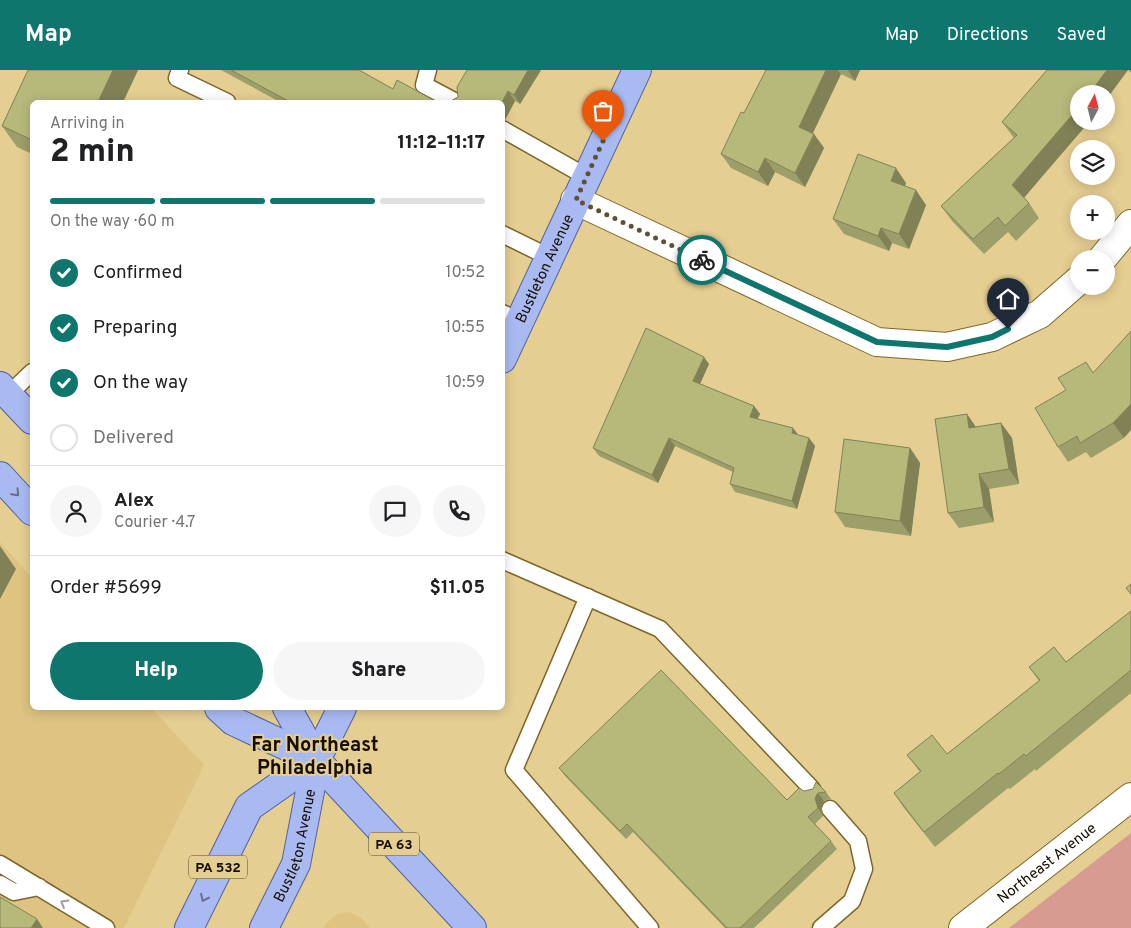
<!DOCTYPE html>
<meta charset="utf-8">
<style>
body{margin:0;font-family:Overpass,sans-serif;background:#f6f6f6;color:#202124;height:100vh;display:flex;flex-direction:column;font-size:19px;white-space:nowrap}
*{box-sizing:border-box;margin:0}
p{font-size:16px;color:#757577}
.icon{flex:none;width:28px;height:28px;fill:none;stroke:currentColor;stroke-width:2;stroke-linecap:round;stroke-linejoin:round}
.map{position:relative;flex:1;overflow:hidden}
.sheet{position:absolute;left:30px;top:30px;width:475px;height:610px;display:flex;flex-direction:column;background:#fff;border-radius:8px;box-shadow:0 2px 12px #0003}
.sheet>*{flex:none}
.needle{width:32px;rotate:7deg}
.fabs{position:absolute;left:1070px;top:15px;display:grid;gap:10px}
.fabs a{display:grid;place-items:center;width:45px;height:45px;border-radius:50%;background:#fff;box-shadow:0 2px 12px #0003;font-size:25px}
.pin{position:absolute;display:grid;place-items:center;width:42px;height:42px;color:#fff;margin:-51px -21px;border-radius:50% 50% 50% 0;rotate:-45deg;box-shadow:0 0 5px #0007}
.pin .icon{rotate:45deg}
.courier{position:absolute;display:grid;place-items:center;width:50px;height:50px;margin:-25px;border:4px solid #0f766e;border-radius:50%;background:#fff;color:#222;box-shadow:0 1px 6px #0007}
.summary em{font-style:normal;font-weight:800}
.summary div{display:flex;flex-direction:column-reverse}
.summary{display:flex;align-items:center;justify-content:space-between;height:85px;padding:0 20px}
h1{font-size:32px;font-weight:800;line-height:38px}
.bar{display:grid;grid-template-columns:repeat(4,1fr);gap:8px 5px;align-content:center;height:60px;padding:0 20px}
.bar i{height:6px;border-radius:4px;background:#e0e0e0}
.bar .on{background:#0f766e}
.bar p{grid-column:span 4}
.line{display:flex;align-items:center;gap:12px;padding:0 20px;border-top:1px solid #e0e0e0}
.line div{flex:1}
.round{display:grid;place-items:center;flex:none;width:52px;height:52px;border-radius:26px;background:#f6f6f6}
ol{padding:0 20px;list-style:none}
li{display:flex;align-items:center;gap:15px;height:55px}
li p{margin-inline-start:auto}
li .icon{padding:5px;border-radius:50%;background:#0f766e;color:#fff;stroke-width:4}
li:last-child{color:#757577}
li i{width:28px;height:28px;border:2px solid #e0e0e0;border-radius:50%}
.action{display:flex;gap:10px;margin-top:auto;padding:10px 20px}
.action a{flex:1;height:58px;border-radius:30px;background:#0f766e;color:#fff;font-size:20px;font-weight:800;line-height:58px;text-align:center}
.action a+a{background:#f6f6f6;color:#202124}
header{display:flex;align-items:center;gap:30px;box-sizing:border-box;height:70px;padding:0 25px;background:#0f766e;color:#fff}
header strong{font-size:24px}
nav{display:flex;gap:28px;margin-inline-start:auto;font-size:18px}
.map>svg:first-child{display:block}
</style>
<header>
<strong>Map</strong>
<nav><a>Map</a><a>Directions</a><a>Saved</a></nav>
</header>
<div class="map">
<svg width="1131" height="858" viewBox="0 0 1131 858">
<rect width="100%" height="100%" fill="#e5ce92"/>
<g fill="#dec480">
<polygon points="0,472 32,508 32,638 151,638 204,695 124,858 0,858"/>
<polygon points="349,842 361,848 370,858 323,858 325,854 338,844"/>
</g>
<polygon fill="#d89b91" points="1131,763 1131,858 1009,858"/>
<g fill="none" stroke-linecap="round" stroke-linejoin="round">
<g stroke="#7c672c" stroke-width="19">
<g id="lane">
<polyline points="180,0 177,8 227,32"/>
<polyline points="428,0 424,15 456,32"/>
<polyline points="502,59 587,107"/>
<polyline points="502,164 549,187"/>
<polyline points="502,243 520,251"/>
<polyline points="8,325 32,302"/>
<polyline points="502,490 660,559 812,719"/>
<polyline points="588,527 514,700 650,858"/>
<polyline points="0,794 106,858"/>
<polyline points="0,814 14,822 39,817"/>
<polyline points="821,858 852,831 864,799 858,771 830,739"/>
</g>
</g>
<g stroke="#7c672c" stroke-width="30">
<g id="street">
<polyline points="575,130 877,272 947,277 992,267 1040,244 1079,210"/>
<polyline points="1102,189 1131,154"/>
<path id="s1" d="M 963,858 L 1131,727"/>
</g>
</g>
<g stroke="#506099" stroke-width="30">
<g id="primary">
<path id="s2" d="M 502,289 L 637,0"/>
<polyline points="0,316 32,350"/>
<polyline points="0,406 32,441"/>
<polyline points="219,638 233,651 316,690"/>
<polyline points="287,638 316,690 472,858"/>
<polyline points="189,858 249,737 316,690"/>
<path id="s3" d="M 264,858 L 296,794 L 316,690 L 342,638"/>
</g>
</g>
<use href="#lane" stroke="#fff" stroke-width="16"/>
<use href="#street" stroke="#fff" stroke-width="28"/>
<use href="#primary" stroke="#a9baf3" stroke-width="28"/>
</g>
<g fill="#9d9f6a">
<polygon points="28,0 138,0 123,32 32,32 32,84 17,77 2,56"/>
<polygon points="221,0 359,0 393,19 437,32 280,32"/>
<polygon points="541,0 520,34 515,31 505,50 502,49 502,32 449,32"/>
<polygon points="766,0 860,0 855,11 841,4 813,63 824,78 805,117 775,102 768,116 731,98 721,84 744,43"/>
<polygon points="1047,0 1131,0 1131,3 1128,0 1024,128 1029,133 1039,148 1016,171 1008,162 984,184 952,151 941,136 1014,68 1002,52"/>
<polygon points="906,113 905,116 926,135 909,179 892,173 889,181 844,164 833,149"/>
<polygon points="709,294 700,314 754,336 760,344 757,349 793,358 798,365 809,368 815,376 797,439 735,422 730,414 733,402 675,376 658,413 599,386 593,378"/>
<polygon points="1093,302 1124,368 1091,388 1086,382 1068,392 1058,377 1066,320"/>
<polygon points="967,344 976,357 1001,353 1012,368 1019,414 989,419 994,452 959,458 948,443"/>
<polygon points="910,378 920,393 911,466 845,457 835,442"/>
<polygon points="1131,541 1131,623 1036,701 1035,699 1010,719 1008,718 935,777 904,738 894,723 920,702 907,685 947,684 1039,611 1029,597 1066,592"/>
<polygon points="559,698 787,730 804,721 813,719 826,722 831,729 824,731 821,735 823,746 815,754 831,771 837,779 754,858 725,858 633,762 626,769 565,706"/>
</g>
<g fill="#808256">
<polygon points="113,0 138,0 123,32 98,32"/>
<polygon points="528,0 541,0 520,34 514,25"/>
<polygon points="826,0 838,0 841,4 809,71 799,57"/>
<polygon points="848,0 860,0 855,11"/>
<polygon points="1107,0 1128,0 1106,30 1106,24 1089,24"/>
<polygon points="508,21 515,31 505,50 502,47 502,32"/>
<polygon points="1079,37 1079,51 1090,51 1022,130 1012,115"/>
<polygon points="814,64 824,78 805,117 795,103"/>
<polygon points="765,88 775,102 768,116 758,102"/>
<polygon points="896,98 906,113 901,126 891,111"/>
<polygon points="916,120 926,135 909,179 899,164"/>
<polygon points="881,158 892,173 889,181 878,166"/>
<polygon points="704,287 709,294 698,318 693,311"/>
<polygon points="1131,334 1131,360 1124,368 1113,353"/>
<polygon points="754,336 760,344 755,354 750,347"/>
<polygon points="967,344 977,359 969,358"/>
<polygon points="1001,353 1012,368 1019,414 1009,399"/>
<polygon points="793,358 799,366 792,363"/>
<polygon points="669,368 675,376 658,413 652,405"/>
<polygon points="809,368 815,376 797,439 792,431"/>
<polygon points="910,378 920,393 911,466 900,451"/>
<polygon points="979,404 989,419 994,452 984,437"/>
<polygon points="0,476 16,499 0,529"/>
<polygon points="818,723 824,731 821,735 823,746 818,738 815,728"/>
<polygon points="37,849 43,858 31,858"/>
</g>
<g fill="#b7b97b" stroke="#808256">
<polygon points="28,0 113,0 98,32 32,32 32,70 2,56"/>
<polygon points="231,0 359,0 393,19 397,10 437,32 290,32"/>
<polygon points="467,0 528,0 514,25 508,21 502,32 449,32 458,27 457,17"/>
<polygon points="766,0 826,0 799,57 814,64 795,103 765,88 758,102 721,84 741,42 744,43"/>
<polygon points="1047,0 1107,0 1089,24 1079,24 1079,37 1012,115 1029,133 1005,156 998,147 973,169 941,136 1017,65 1002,52"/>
<polygon points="858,84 896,98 891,111 916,120 899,164 881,158 878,166 833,149"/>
<polygon points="646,258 704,287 693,311 754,336 750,347 793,358 792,363 809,368 792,431 730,414 734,398 669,368 652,405 593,378"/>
<polygon points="1131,261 1131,334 1113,353 1080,373 1077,366 1058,377 1035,338 1066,320 1058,308 1086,292 1093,303"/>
<polygon points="967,344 969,358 1001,353 1009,399 979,404 984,437 948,443 935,349"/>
<polygon points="844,369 910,378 900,451 835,442"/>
<polygon points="1131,514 1131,524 1126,518"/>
<polygon points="1131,541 1131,600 1026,686 1024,684 999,704 998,703 924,762 894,723 921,701 907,685 932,665 947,684 1040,610 1029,597 1054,577 1066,592"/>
<polygon points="661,600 787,730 799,718 804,721 813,719 816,712 826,722 818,723 815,728 818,738 808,747 831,771 740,858 727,858 627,754 620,761 559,698"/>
<polygon points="0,827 37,849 31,858 0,858"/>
</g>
<defs><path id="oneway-chevron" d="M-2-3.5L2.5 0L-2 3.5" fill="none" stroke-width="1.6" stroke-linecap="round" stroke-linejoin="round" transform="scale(1.25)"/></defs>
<g stroke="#676d86">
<use href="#oneway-chevron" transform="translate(16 423) rotate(47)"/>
<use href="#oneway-chevron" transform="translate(204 828) rotate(115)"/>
</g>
<use stroke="#a29f99" href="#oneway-chevron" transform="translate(64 833) rotate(-149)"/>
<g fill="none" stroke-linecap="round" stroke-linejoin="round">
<polyline stroke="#5f5133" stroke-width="5" stroke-dasharray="0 9" points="603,71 576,130 702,190"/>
<polyline stroke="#0f766e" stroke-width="6" points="702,190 877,272 947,277 992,267 1008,259"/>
</g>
<g text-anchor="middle" stroke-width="4" stroke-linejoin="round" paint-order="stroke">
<g fill="#e5ce92" stroke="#55482c" stroke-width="1">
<rect x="369" y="762.5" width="50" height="23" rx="4"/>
<rect x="189" y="785.5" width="58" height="23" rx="4"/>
</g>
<g font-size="14" font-weight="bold" fill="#170e00">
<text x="394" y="779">PA 63</text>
<text x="218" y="802">PA 532</text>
</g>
<g font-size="15" fill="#170e00" stroke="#e5ce92">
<text dy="5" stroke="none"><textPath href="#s2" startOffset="100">Bustleton Avenue</textPath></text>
<text dy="5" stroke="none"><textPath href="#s3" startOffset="89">Bustleton Avenue</textPath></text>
<text dy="5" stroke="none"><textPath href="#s1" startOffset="106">Northeast Avenue</textPath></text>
</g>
<g font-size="20" font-weight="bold" fill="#170e00" stroke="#e5ce92">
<text x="315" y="681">Far Northeast<tspan x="315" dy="23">Philadelphia</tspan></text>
</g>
</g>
</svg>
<div class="fabs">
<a><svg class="needle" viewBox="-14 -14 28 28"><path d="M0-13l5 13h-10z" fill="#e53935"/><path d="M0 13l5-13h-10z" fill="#757577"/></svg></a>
<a><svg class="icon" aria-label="layers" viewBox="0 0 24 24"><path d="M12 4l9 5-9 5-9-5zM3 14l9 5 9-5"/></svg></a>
<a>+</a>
<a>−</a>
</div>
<div class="pin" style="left:603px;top:71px;background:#ea580c"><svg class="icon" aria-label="bag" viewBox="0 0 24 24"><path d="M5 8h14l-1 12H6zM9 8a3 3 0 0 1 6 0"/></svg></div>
<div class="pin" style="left:1008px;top:259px;background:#1f2937"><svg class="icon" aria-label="home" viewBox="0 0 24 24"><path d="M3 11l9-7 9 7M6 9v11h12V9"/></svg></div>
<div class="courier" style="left:702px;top:190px"><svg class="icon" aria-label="bike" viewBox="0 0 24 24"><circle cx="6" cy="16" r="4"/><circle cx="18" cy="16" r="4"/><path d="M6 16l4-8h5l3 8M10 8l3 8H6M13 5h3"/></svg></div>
<section class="sheet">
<div class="summary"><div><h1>2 min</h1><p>Arriving in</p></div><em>11:12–11:17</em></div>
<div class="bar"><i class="on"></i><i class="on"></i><i class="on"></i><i></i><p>On the way · 60 m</p></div>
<ol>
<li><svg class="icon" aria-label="check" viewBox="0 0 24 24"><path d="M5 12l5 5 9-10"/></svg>Confirmed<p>10:52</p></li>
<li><svg class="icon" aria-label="check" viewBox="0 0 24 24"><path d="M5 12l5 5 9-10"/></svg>Preparing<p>10:55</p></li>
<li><svg class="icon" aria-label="check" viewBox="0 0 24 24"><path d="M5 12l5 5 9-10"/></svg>On the way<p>10:59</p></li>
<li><i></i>Delivered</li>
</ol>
<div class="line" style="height:90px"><a class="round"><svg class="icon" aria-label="person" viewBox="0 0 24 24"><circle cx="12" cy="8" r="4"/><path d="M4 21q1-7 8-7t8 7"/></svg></a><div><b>Alex</b><p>Courier · 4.7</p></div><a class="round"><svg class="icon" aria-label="chat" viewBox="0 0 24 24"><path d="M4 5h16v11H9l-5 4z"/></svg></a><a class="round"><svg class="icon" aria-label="phone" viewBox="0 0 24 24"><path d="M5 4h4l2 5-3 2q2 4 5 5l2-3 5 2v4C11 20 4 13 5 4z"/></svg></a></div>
<div class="line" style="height:65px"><div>Order #5699</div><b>$11.05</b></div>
<div class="action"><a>Help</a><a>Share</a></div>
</section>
</div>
